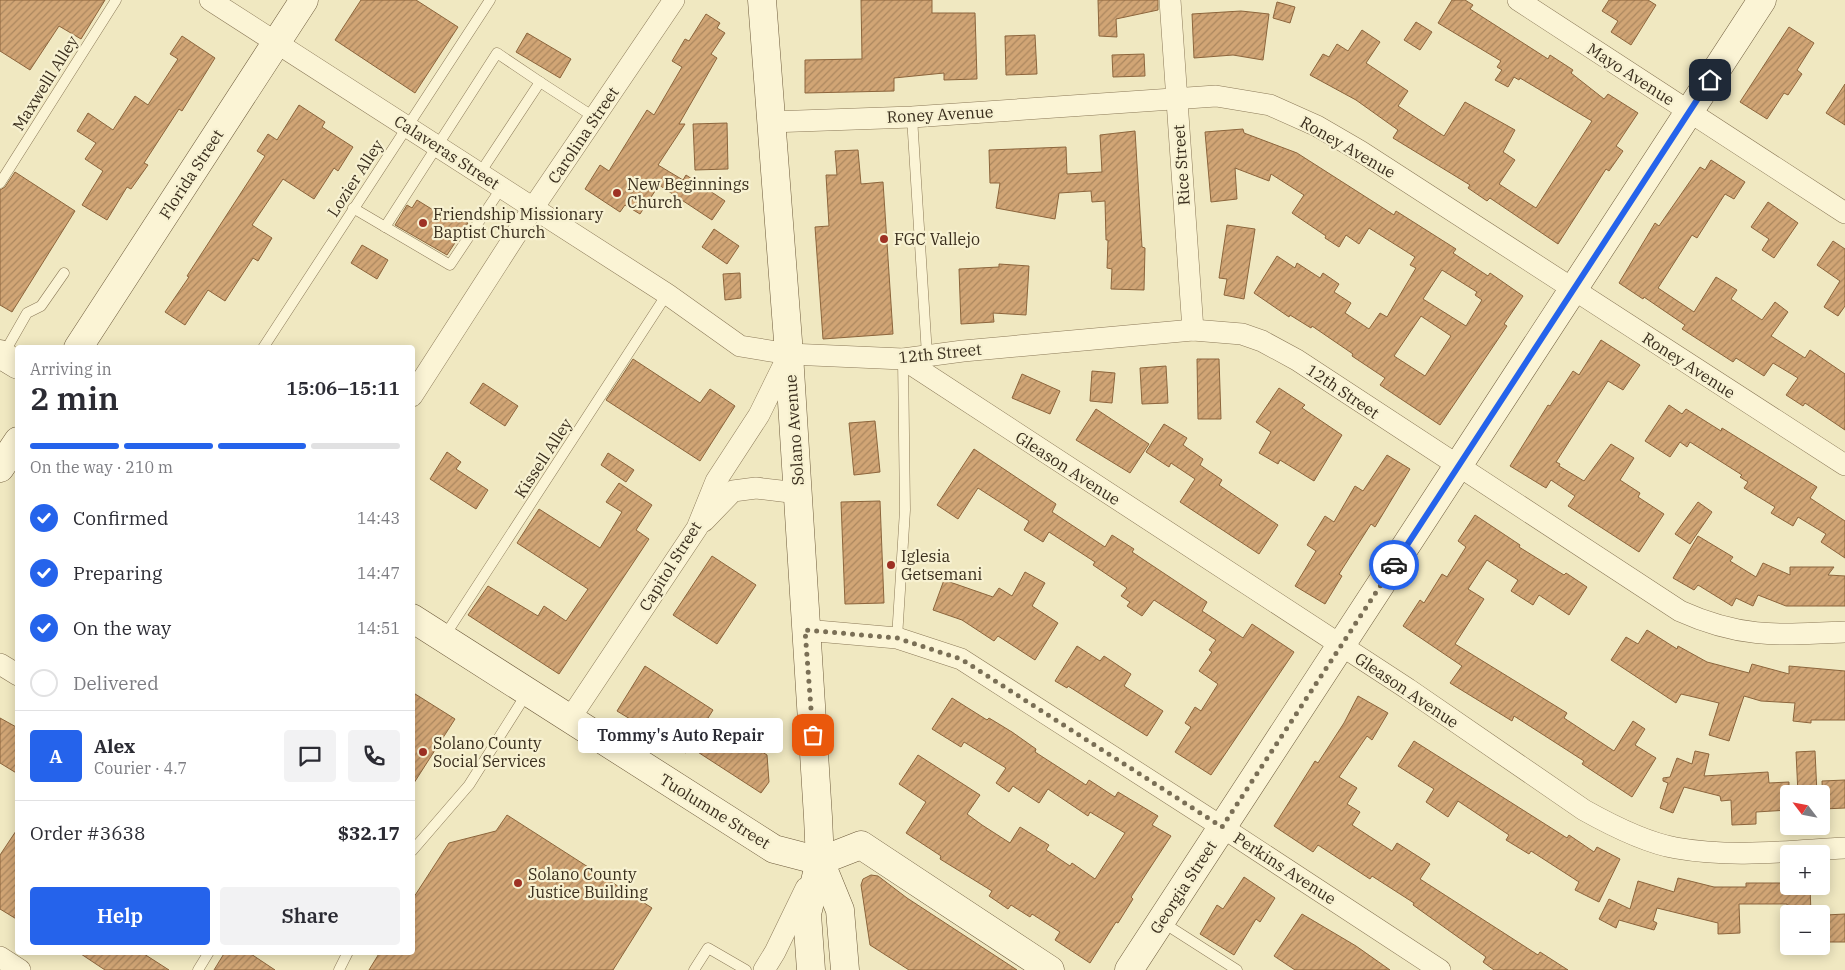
<!DOCTYPE html>
<meta charset="utf-8">
<style>
body{margin:0;font-family:"IBM Plex Serif",serif;background:#f2f2f3;color:#2b2b33;height:100vh;display:flex;flex-direction:column;font-size:19px;white-space:nowrap}
*{box-sizing:border-box;margin:0}
p{font-size:16px;color:#7c7c81}
.icon{flex:none;width:28px;height:28px;fill:none;stroke:currentColor;stroke-width:2;stroke-linecap:round;stroke-linejoin:round}
.map{position:relative;flex:1;overflow:hidden}
.details{position:absolute;left:15px;top:345px;width:400px;height:610px;display:flex;flex-direction:column;background:#fff;border-radius:5px;box-shadow:0 2px 12px #0003}
.details>*{flex:none}
.needle{width:32px;rotate:302deg}
.buttons{position:absolute;left:1780px;top:785px;display:grid;gap:10px}
.buttons a{display:grid;place-items:center;width:50px;height:50px;border-radius:5px;background:#fff;box-shadow:0 2px 12px #0003;font-size:25px}
.pin{position:absolute;display:grid;place-items:center;width:42px;height:42px;color:#fff;margin:-21px;border-radius:10px;box-shadow:0 2px 8px #0006}
.courier{position:absolute;display:grid;place-items:center;width:50px;height:50px;margin:-25px;border:4px solid #2563eb;border-radius:50%;background:#fff;color:#222;box-shadow:0 1px 6px #0007}
.bubble{position:absolute;height:35px;border-radius:5px;background:#fff;box-shadow:0 2px 12px #0003;font-size:16px;font-weight:600;line-height:35px;text-align:center}
.headline em{font-style:normal;font-weight:600}
.headline div{display:flex;flex-direction:column-reverse}
.headline{display:flex;align-items:center;justify-content:space-between;height:85px;padding:0 15px}
h1{font-size:32px;font-weight:600;line-height:38px}
.bar{display:grid;grid-template-columns:repeat(4,1fr);gap:8px 5px;align-content:center;height:60px;padding:0 15px}
.bar i{height:6px;border-radius:4px;background:#e1e1e2}
.bar .active{background:#2563eb}
.bar p{grid-column:span 4}
.line{display:flex;align-items:center;gap:12px;padding:0 15px;border-top:1px solid #e1e1e2}
.line div{flex:1}
.round{display:grid;place-items:center;flex:none;width:52px;height:52px;border-radius:5px;background:#f2f2f3}
ol{padding:0 15px;list-style:none}
li{display:flex;align-items:center;gap:15px;height:55px}
li p{margin-inline-start:auto}
li .icon{padding:5px;border-radius:50%;background:#2563eb;color:#fff;stroke-width:4}
li:last-child{color:#7c7c81}
li i{width:28px;height:28px;border:2px solid #e1e1e2;border-radius:50%}
.cta{display:flex;gap:10px;margin-top:auto;padding:10px 15px}
.cta a{flex:1;height:58px;border-radius:5px;background:#2563eb;color:#fff;font-size:20px;font-weight:600;line-height:58px;text-align:center}
.cta a+a{background:#f2f2f3;color:#2b2b33}
.map>svg:first-child{display:block}
</style>
<div class="map">
<svg width="1845" height="970" viewBox="0 0 1845 970">
<defs>
<pattern id="building-hatch" width="6" height="6" patternUnits="userSpaceOnUse" patternTransform="scale(1.25)"><rect width="6" height="6" fill="#d1a575"/><path d="M-1 1l2-2M0 6l6-6M5 7l2-2" fill="none" stroke="#ab875f"/></pattern>
</defs>
<rect width="100%" height="100%" fill="#f0e8c1"/>
<g fill="url(#building-hatch)" stroke="#8c653c" fill-rule="evenodd">
<polygon points="0,0 105,0 81,39 59,26 30,70 0,51"/>
<polygon points="361,0 416,0 458,27 415,93 335,40"/>
<polygon points="861,0 932,0 932,13 975,13 977,79 944,80 944,73 894,78 894,91 805,93 805,60 862,59"/>
<polygon points="1098,0 1158,0 1158,10 1116,19 1117,37 1099,36"/>
<polygon points="1452,0 1465,0 1473,5 1470,9 1548,59 1550,55 1573,70 1571,73 1604,99 1608,94 1638,113 1616,146 1623,151 1609,171 1606,169 1558,244 1490,198 1487,201 1468,188 1470,185 1393,138 1398,130 1356,100 1310,75 1323,54 1329,57 1337,44 1348,51 1362,30 1380,42 1366,63 1408,91 1398,106 1444,136 1465,102 1515,130 1503,152 1515,160 1499,184 1536,208 1592,121 1520,78 1519,80 1514,77 1508,87 1495,80 1502,70 1497,67 1501,61 1438,23"/>
<polygon points="1609,0 1648,0 1656,5 1631,45 1611,32 1618,21 1602,11"/>
<polygon points="1277,2 1295,7 1290,23 1273,18"/>
<polygon points="1241,11 1269,14 1263,60 1233,55 1194,58 1192,14"/>
<polygon points="706,14 720,23 717,28 725,33 711,54 717,58 679,124 685,124 658,165 683,180 686,175 725,201 712,220 659,185 640,214 625,205 620,212 585,189 600,165 609,171 647,110 654,115 682,67 672,61 685,39 689,41"/>
<polygon points="1416,22 1432,32 1420,50 1404,40"/>
<polygon points="1789,27 1814,43 1797,70 1802,74 1788,95 1784,93 1767,119 1740,102"/>
<polygon points="527,33 571,59 560,78 516,52"/>
<polygon points="1035,35 1037,74 1006,75 1005,36"/>
<polygon points="182,36 215,58 182,111 179,109 144,163 148,165 131,189 127,187 107,220 82,205 103,171 85,159 96,143 77,131 88,113 113,130 135,96 148,105 178,59 170,54"/>
<polygon points="1144,54 1145,76 1113,77 1112,55"/>
<polygon points="1845,84 1845,125 1826,113"/>
<polygon points="299,105 325,122 322,127 353,147 338,171 334,168 314,199 283,179 252,225 272,238 258,261 253,258 225,301 208,290 185,325 165,312 189,277 187,276 265,156 257,151 268,134 277,140"/>
<polygon points="727,123 728,169 695,170 693,124"/>
<path d="M 1243,129 L 1244,133 L 1297,153 L 1394,215 L 1396,211 L 1456,249 L 1453,253 L 1488,276 L 1490,273 L 1523,296 L 1504,324 L 1507,326 L 1440,425 L 1380,385 L 1385,378 L 1352,356 L 1353,354 L 1312,326 L 1311,328 L 1290,315 L 1289,317 L 1254,293 L 1277,256 L 1295,268 L 1297,263 L 1320,278 L 1323,273 L 1339,284 L 1334,292 L 1351,303 L 1345,313 L 1369,329 L 1380,313 L 1387,317 L 1416,268 L 1410,265 L 1415,257 L 1369,228 L 1359,244 L 1346,235 L 1339,247 L 1325,238 L 1326,236 L 1292,213 L 1304,195 L 1271,174 L 1269,181 L 1235,168 L 1237,199 L 1211,202 L 1205,132 ZM 1442,270 L 1477,292 L 1475,295 L 1482,300 L 1466,326 L 1423,299 ZM 1421,316 L 1451,336 L 1425,376 L 1394,356 Z"/>
<polygon points="1135,131 1142,247 1145,248 1144,290 1111,289 1112,269 1107,268 1108,240 1106,240 1105,201 1092,202 1091,191 1059,193 1055,219 996,208 1000,183 990,183 989,150 1066,147 1067,174 1102,172 1100,135"/>
<polygon points="858,150 861,184 883,182 893,334 823,339 815,227 829,226 826,175 837,175 835,151"/>
<polygon points="1711,160 1745,182 1734,199 1725,194 1697,238 1692,235 1658,288 1694,312 1716,277 1737,290 1731,299 1762,320 1775,302 1788,312 1771,336 1805,358 1810,350 1845,374 1845,430 1805,403 1803,406 1786,395 1798,378 1773,363 1764,376 1736,358 1733,362 1682,329 1685,325 1644,297 1643,299 1619,283 1655,223 1659,226 1700,167 1705,170"/>
<polygon points="15,172 75,211 12,312 0,305 0,190 5,187"/>
<polygon points="417,200 451,221 455,215 468,223 447,255 395,225 407,205 412,208"/>
<polygon points="1768,202 1798,223 1774,258 1762,250 1769,239 1751,227"/>
<polygon points="1227,225 1255,229 1244,299 1224,295 1227,279 1219,278"/>
<polygon points="714,229 739,246 727,264 702,247"/>
<polygon points="1833,241 1845,249 1845,306 1838,316 1824,307 1840,281 1817,265"/>
<polygon points="362,245 388,260 377,279 351,263"/>
<polygon points="999,264 1029,266 1026,315 993,313 994,322 961,324 959,269 999,267"/>
<polygon points="740,273 741,298 725,300 723,274"/>
<polygon points="1601,340 1640,365 1623,390 1608,381 1556,462 1560,464 1559,466 1584,481 1611,444 1634,458 1620,480 1640,493 1638,497 1664,514 1639,552 1568,506 1575,496 1551,480 1546,488 1510,466 1548,405 1550,406 1573,371 1579,375"/>
<polygon points="633,359 700,403 710,389 735,406 700,461 606,400"/>
<polygon points="1197,359 1219,359 1221,419 1198,419"/>
<polygon points="1166,366 1168,403 1142,404 1140,368"/>
<polygon points="1092,371 1115,373 1112,403 1090,401"/>
<polygon points="1022,374 1060,391 1050,414 1012,398"/>
<polygon points="483,383 518,406 505,426 470,403"/>
<polygon points="1279,388 1305,405 1302,408 1342,435 1314,481 1280,460 1278,464 1259,453 1271,432 1256,422"/>
<polygon points="1669,405 1682,414 1686,409 1721,431 1722,428 1817,487 1810,498 1845,521 1845,558 1821,542 1826,534 1798,517 1793,526 1771,513 1775,507 1744,488 1748,482 1740,477 1742,475 1690,442 1687,447 1680,442 1670,457 1645,441"/>
<polygon points="1096,409 1149,444 1130,473 1076,440"/>
<polygon points="875,421 880,472 854,475 849,423"/>
<polygon points="1164,424 1187,438 1183,445 1203,459 1200,465 1222,480 1219,485 1278,525 1259,554 1180,502 1195,479 1171,463 1169,467 1146,452"/>
<polygon points="974,449 1056,504 1052,512 1105,547 1112,535 1134,549 1132,552 1207,602 1202,611 1243,638 1252,624 1294,652 1211,775 1175,752 1191,727 1185,723 1195,707 1201,711 1218,684 1199,671 1212,652 1209,650 1216,640 1154,600 1142,616 1127,606 1130,602 1121,596 1127,588 1093,565 1095,562 1049,532 1043,542 1024,530 1029,521 978,488 958,519 937,505"/>
<polygon points="447,452 461,462 456,469 488,490 476,509 430,479"/>
<polygon points="608,453 634,470 626,482 601,465"/>
<polygon points="1387,455 1410,469 1375,527 1371,524 1339,574 1342,576 1325,604 1295,586 1316,551 1307,545 1325,516 1334,522 1355,486 1363,491"/>
<polygon points="619,483 652,505 636,530 649,539 559,674 468,615 488,586 538,616 544,606 566,621 588,589 517,543 539,509 600,548 622,512 606,502"/>
<polygon points="880,501 884,603 845,604 841,502"/>
<polygon points="1698,502 1712,512 1690,544 1675,534"/>
<polygon points="1475,515 1520,545 1519,547 1564,575 1566,573 1587,587 1569,615 1539,595 1533,605 1511,591 1518,580 1487,560 1468,589 1484,599 1455,644 1567,713 1564,718 1614,751 1633,721 1645,729 1635,745 1656,758 1632,797 1582,764 1584,761 1514,716 1512,721 1450,683 1462,666 1403,626 1420,600 1424,603 1442,574 1447,577 1466,547 1458,541"/>
<polygon points="1698,536 1733,557 1730,561 1756,577 1763,563 1790,575 1790,567 1834,567 1828,575 1845,576 1845,606 1786,606 1758,595 1753,606 1736,598 1732,606 1698,585 1694,590 1673,578"/>
<polygon points="712,556 756,585 717,644 673,615"/>
<polygon points="1025,572 1045,583 1032,606 1058,623 1035,660 998,636 994,641 962,620 933,610 944,580 993,597 999,588 1012,596"/>
<polygon points="1647,630 1677,649 1678,646 1707,662 1749,673 1752,664 1789,674 1789,666 1845,671 1845,720 1811,720 1811,723 1793,721 1795,703 1761,701 1744,696 1729,741 1709,735 1719,703 1681,694 1676,703 1611,660 1626,637 1638,644"/>
<polygon points="1077,646 1100,661 1104,656 1131,674 1124,686 1163,711 1147,736 1068,686 1067,688 1055,681"/>
<polygon points="645,666 713,710 708,718 767,755 769,782 761,793 690,747 686,753 617,711"/>
<polygon points="412,692 455,719 412,786"/>
<polygon points="1358,696 1388,713 1372,740 1367,736 1339,777 1357,788 1347,804 1360,812 1352,825 1392,851 1397,843 1430,864 1420,879 1538,955 1540,952 1568,970 1494,970 1483,962 1486,957 1413,905 1414,903 1372,876 1370,879 1318,845 1313,852 1274,826 1315,761 1318,763 1344,723"/>
<polygon points="952,698 987,720 989,718 1012,732 1036,749 1035,752 1086,785 1089,780 1115,797 1118,792 1158,816 1152,825 1171,836 1131,897 1133,899 1118,923 1116,922 1090,963 1055,940 1060,932 1032,914 1030,917 1011,905 1008,909 989,896 992,891 940,859 941,856 906,833 926,802 899,784 918,755 980,795 967,814 982,825 1010,843 1020,827 1049,845 1046,850 1070,866 1072,863 1095,879 1125,833 1090,812 1088,816 1048,789 1039,803 1013,786 1009,792 996,783 1006,768 964,742 961,747 932,729"/>
<polygon points="0,718 18,728 18,774 0,763"/>
<polygon points="1414,741 1567,838 1569,835 1594,852 1597,847 1620,859 1599,902 1575,890 1579,882 1531,851 1529,854 1506,840 1509,835 1458,801 1448,817 1426,802 1434,789 1398,766"/>
<polygon points="1695,751 1709,754 1704,776 1768,772 1769,783 1789,782 1789,810 1756,812 1756,824 1732,825 1731,800 1721,801 1720,796 1684,787 1673,813 1660,808 1668,783 1663,781 1663,778 1670,777 1677,758 1692,764"/>
<polygon points="1815,751 1817,794 1798,794 1796,752"/>
<polygon points="1845,780 1845,808 1823,809 1822,781"/>
<polygon points="507,815 652,908 613,970 369,970 380,952 412,952 412,900 449,843 496,831"/>
<polygon points="18,828 18,920 0,909 0,855"/>
<polygon points="871,875 878,876 907,898 1017,970 909,970 870,945 861,885 863,879"/>
<polygon points="1244,877 1275,898 1260,922 1256,919 1234,955 1200,934 1217,905 1223,909"/>
<polygon points="1678,878 1714,887 1746,887 1746,883 1789,883 1789,886 1810,886 1811,914 1788,914 1787,904 1739,904 1740,933 1718,934 1718,923 1657,908 1653,921 1657,923 1654,930 1619,920 1616,928 1599,919 1609,899 1630,909 1638,881 1674,892"/>
<polygon points="1302,914 1356,946 1390,970 1295,970 1274,956"/>
<polygon points="1845,914 1845,942 1827,942 1826,915"/>
<polygon points="78,952 141,952 169,970 105,970"/>
<polygon points="225,952 248,952 275,970 214,970"/>
</g>
<g fill="none" stroke-linecap="round" stroke-linejoin="round">
<g stroke="#8b7958" stroke-width="11">
<g id="lane">
<polyline points="540,82 594,117"/>
<polyline points="912,117 927,355"/>
<polyline points="0,183 116,0"/>
<polyline points="353,208 450,265 502,187"/>
<polyline points="385,227 497,53 540,82 480,173"/>
<polyline points="263,348 490,0"/>
<polyline points="3,355 27,313 41,306 64,273"/>
<polyline points="444,637 667,294"/>
<polyline points="897,638 905,510 903,359"/>
<polyline points="412,851 469,785 527,693"/>
<polyline points="1162,922 1237,970"/>
<polyline points="198,970 209,952"/>
<polyline points="339,970 348,952"/>
<polyline points="694,970 708,948 746,970"/>
</g>
</g>
<g stroke="#8b7958" stroke-width="22">
<g id="street">
<path d="M 210,0 L 667,294 L 740,346 L 789,354 L 903,359 L 963,351 L 1193,330 L 1242,334 L 1262,341 L 1297,360 L 1680,611 C 1742,639 1780,635 1845,632"/>
<polyline points="1170,0 1193,330"/>
<polyline points="1518,0 1845,213"/>
<polyline points="770,122 912,117 1216,96 1270,105 1317,126 1360,151 1845,465"/>
<path d="M 903,359 L 1408,689 L 1584,810 C 1609,824 1647,843 1676,848 C 1732,858 1789,851 1845,848"/>
<polyline points="412,396 533,208 674,0"/>
<polyline points="704,521 733,491 756,488 798,493"/>
<polyline points="805,630 897,638 961,659 1222,827 1440,970"/>
<polyline points="0,664 18,675"/>
<polyline points="569,720 697,528 716,481 759,415 789,354"/>
<polyline points="0,957 20,970"/>
<polyline points="764,970 775,952 806,888"/>
</g>
</g>
<g stroke="#6d5a3b" stroke-width="29">
<g id="secondary">
<polyline points="762,0 789,354 818,817 820,861 807,914 811,970"/>
<polyline points="78,348 304,0"/>
<polyline points="0,354 18,365"/>
<polyline points="0,468 18,441"/>
<polyline points="412,618 774,849 820,861 861,845 1050,970"/>
<polyline points="820,861 840,910 845,970"/>
<polyline points="1129,970 1762,0"/>
</g>
</g>
<use href="#lane" stroke="#fbf4d5" stroke-width="10"/>
<use href="#street" stroke="#fbf4d5" stroke-width="21"/>
<use href="#secondary" stroke="#fbf4d5" stroke-width="28"/>
</g>
<g fill="none" stroke-linecap="round" stroke-linejoin="round">
<polyline stroke="#7a6f56" stroke-width="5" stroke-dasharray="0 9" points="813,735 805,630 897,638 961,659 1222,827 1394,565"/>
<polyline stroke="#2563eb" stroke-width="6" points="1394,565 1710,80"/>
</g>
<g fill="#9e3124" stroke="#f7f1d1" stroke-width="2">
<circle cx="617" cy="193" r="5"/>
<circle cx="423" cy="223" r="5"/>
<circle cx="884" cy="239" r="5"/>
<circle cx="891" cy="565" r="5"/>
<circle cx="423" cy="752" r="5"/>
<circle cx="518" cy="883" r="5"/>
</g>
<g text-anchor="middle" stroke-width="4.5" stroke-linejoin="round" paint-order="stroke">
<g font-size="16" fill="#3a2e1d" stroke="#f7f1d1">
<text transform="translate(1631 74) rotate(33)" y="6">Mayo Avenue</text>
<text transform="translate(45 83) rotate(-58)" y="6">Maxwelll Alley</text>
<text transform="translate(940 114) rotate(-3)" y="6">Roney Avenue</text>
<text transform="translate(583 135) rotate(-56)" y="6">Carolina Street</text>
<text transform="translate(1348 147) rotate(30)" y="6">Roney Avenue</text>
<text transform="translate(447 152) rotate(33)" y="6">Calaveras Street</text>
<text transform="translate(1181 165) rotate(-94)" y="6">Rice Street</text>
<text transform="translate(191 174) rotate(-57)" y="6">Florida Street</text>
<text transform="translate(355 178) rotate(-57)" y="6">Lozier Alley</text>
<text transform="translate(940 353) rotate(-6)" y="6">12th Street</text>
<text transform="translate(1689 365) rotate(33)" y="6">Roney Avenue</text>
<text transform="translate(1343 391) rotate(34)" y="6">12th Street</text>
<text transform="translate(794 430) rotate(-94)" y="6">Solano Avenue</text>
<text transform="translate(543 458) rotate(-57)" y="6">Kissell Alley</text>
<text transform="translate(1068 468) rotate(33)" y="6">Gleason Avenue</text>
<text transform="translate(670 566) rotate(-58)" y="6">Capitol Street</text>
<text transform="translate(1407 690) rotate(34)" y="6">Gleason Avenue</text>
<text transform="translate(715 811) rotate(32)" y="6">Tuolumne Street</text>
<text transform="translate(1285 868) rotate(33)" y="6">Perkins Avenue</text>
<text transform="translate(1183 887) rotate(-57)" y="6">Georgia Street</text>
</g>
<g font-size="16" fill="#3a2e1d" stroke="#f7f1d1" text-anchor="start">
<text x="627" y="190">New Beginnings<tspan x="627" dy="18">Church</tspan></text>
<text x="433" y="220">Friendship Missionary<tspan x="433" dy="18">Baptist Church</tspan></text>
<text x="894" y="245">FGC Vallejo</text>
<text x="901" y="562">Iglesia<tspan x="901" dy="18">Getsemani</tspan></text>
<text x="433" y="749">Solano County<tspan x="433" dy="18">Social Services</tspan></text>
<text x="528" y="880">Solano County<tspan x="528" dy="18">Justice Building</tspan></text>
</g>
</g>
</svg>
<div class="buttons">
<a><svg class="needle" viewBox="-14 -14 28 28"><path d="M0-13l5 13h-10z" fill="#e53935"/><path d="M0 13l5-13h-10z" fill="#7c7c81"/></svg></a>
<a>+</a>
<a>−</a>
</div>
<div class="pin" style="left:813px;top:735px;background:#ea580c"><svg class="icon" aria-label="bag" viewBox="0 0 24 24"><path d="M5 8h14l-1 12H6zM9 8a3 3 0 0 1 6 0"/></svg></div>
<div class="pin" style="left:1710px;top:80px;background:#1f2937"><svg class="icon" aria-label="home" viewBox="0 0 24 24"><path d="M3 11l9-7 9 7M6 9v11h12V9"/></svg></div>
<div class="courier" style="left:1394px;top:565px"><svg class="icon" aria-label="car" viewBox="0 0 24 24"><path d="M5 17H2v-5l4-1 3-4h7l3 4 3 1v5h-3M9 17h6M6 11h13"/><circle cx="7" cy="17" r="2"/><circle cx="17" cy="17" r="2"/></svg></div>
<div class="bubble" style="left:578px;top:718px;width:205px">Tommy's Auto Repair</div>
<section class="details">
<div class="headline"><div><h1>2 min</h1><p>Arriving in</p></div><em>15:06–15:11</em></div>
<div class="bar"><i class="active"></i><i class="active"></i><i class="active"></i><i></i><p>On the way · 210 m</p></div>
<ol>
<li><svg class="icon" aria-label="check" viewBox="0 0 24 24"><path d="M5 12l5 5 9-10"/></svg>Confirmed<p>14:43</p></li>
<li><svg class="icon" aria-label="check" viewBox="0 0 24 24"><path d="M5 12l5 5 9-10"/></svg>Preparing<p>14:47</p></li>
<li><svg class="icon" aria-label="check" viewBox="0 0 24 24"><path d="M5 12l5 5 9-10"/></svg>On the way<p>14:51</p></li>
<li><i></i>Delivered</li>
</ol>
<div class="line" style="height:90px"><b class="round" style="background:#2563eb;color:#fff">A</b><div><b>Alex</b><p>Courier · 4.7</p></div><a class="round"><svg class="icon" aria-label="chat" viewBox="0 0 24 24"><path d="M4 5h16v11H9l-5 4z"/></svg></a><a class="round"><svg class="icon" aria-label="phone" viewBox="0 0 24 24"><path d="M5 4h4l2 5-3 2q2 4 5 5l2-3 5 2v4C11 20 4 13 5 4z"/></svg></a></div>
<div class="line" style="height:65px"><div>Order #3638</div><b>$32.17</b></div>
<div class="cta"><a>Help</a><a>Share</a></div>
</section>
</div>
